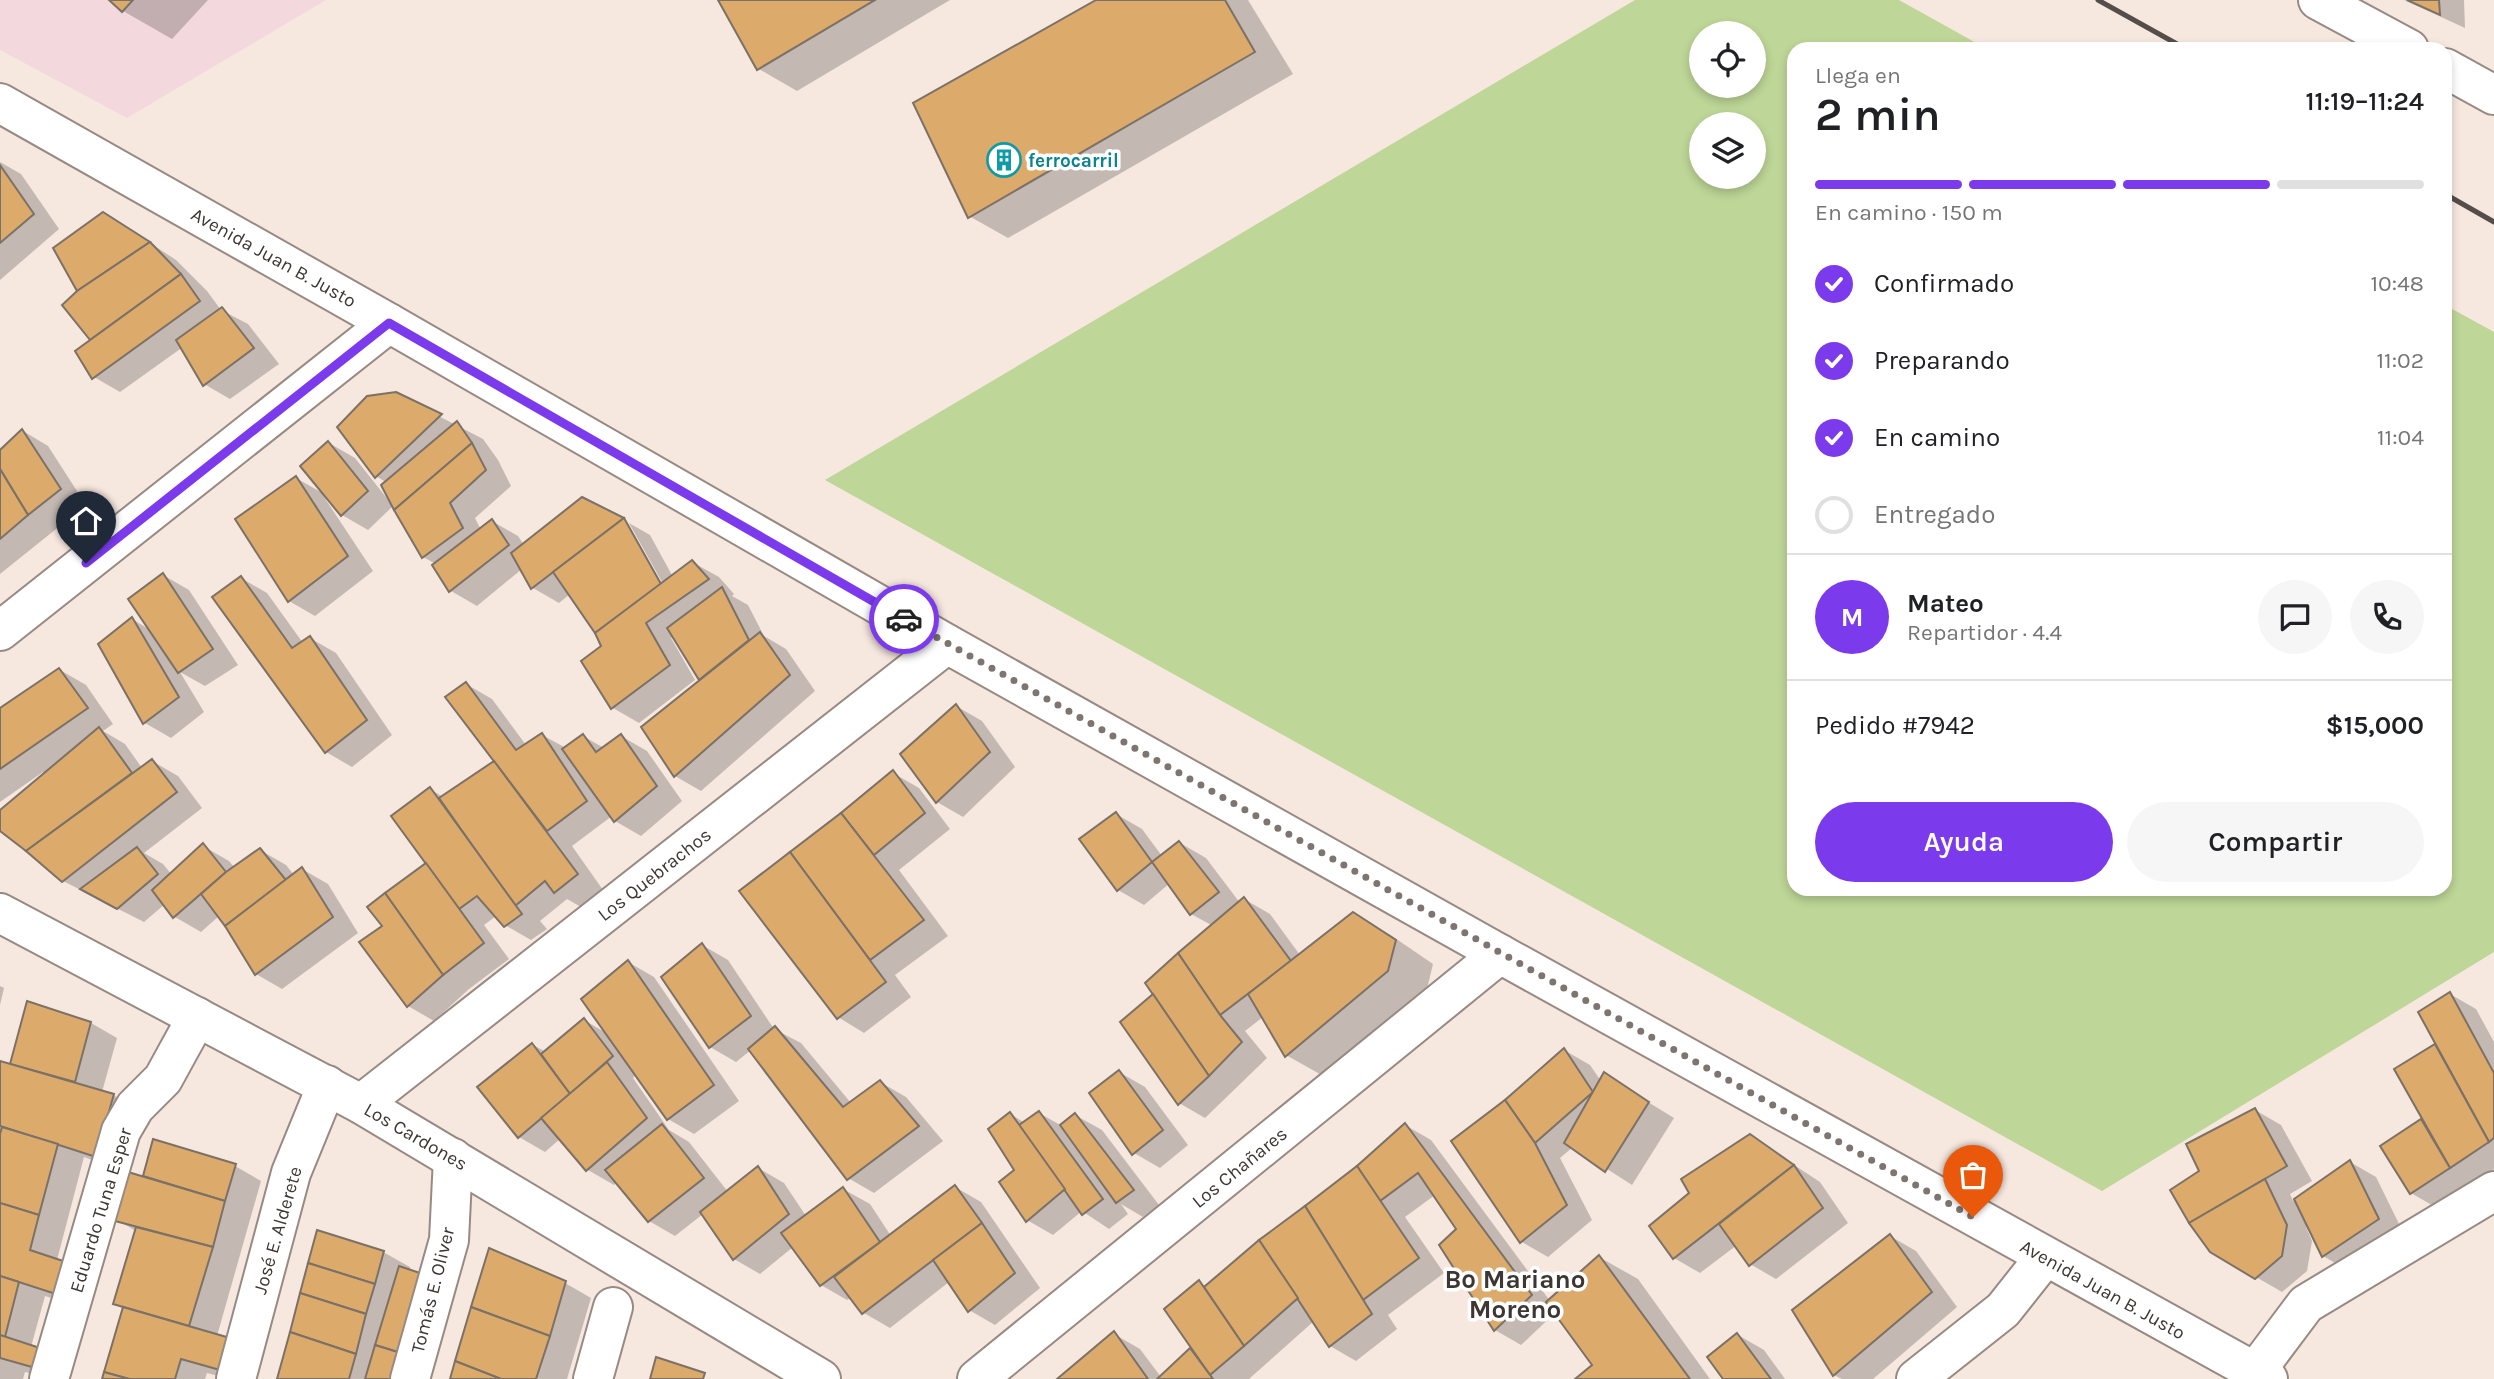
<!DOCTYPE html>
<html lang="es">
<meta charset="utf-8">
<style>
body{margin:0;font-family:Karla,sans-serif;background:#f6f6f6;color:#202124;height:100vh;display:flex;flex-direction:column;font-size:26px;white-space:nowrap}
*{box-sizing:border-box;margin:0}
p{font-size:23px;color:#757577}
.icon{flex:none;width:38px;height:38px;fill:none;stroke:currentColor;stroke-width:2;stroke-linecap:round;stroke-linejoin:round}
.map{position:relative;flex:1;overflow:hidden}
.side{position:absolute;left:1787px;top:42px;width:665px;height:854px;display:flex;flex-direction:column;background:#fff;border-radius:21px;box-shadow:0 4px 10px #0003}
.side>*{flex:none}
.tools{position:absolute;left:1689px;top:21px;display:grid;gap:14px}
.tools a{display:grid;place-items:center;width:77px;height:77px;border-radius:50%;background:#fff;box-shadow:0 4px 10px #0003;font-size:35px}
.pin{position:absolute;display:grid;place-items:center;width:60px;height:60px;color:#fff;margin:-72px -30px;border-radius:50% 50% 50% 0;rotate:-45deg;box-shadow:0 0 7px #0007}
.pin .icon{rotate:45deg}
.courier{position:absolute;display:grid;place-items:center;width:70px;height:70px;margin:-35px;border:5px solid #7c3aed;border-radius:50%;background:#fff;color:#222;box-shadow:0 2px 9px #0007}
.head em{font-style:normal;font-weight:600}
.head div{display:flex;flex-direction:column-reverse}
.head{display:flex;align-items:center;justify-content:space-between;height:119px;padding:0 28px}
h1{font-size:46px;font-weight:600;line-height:52px}
.bar{display:grid;grid-template-columns:repeat(4,1fr);gap:10px 7px;align-content:center;height:84px;padding:0 28px}
.bar i{height:9px;border-radius:5px;background:#e0e0e0}
.bar .active{background:#7c3aed}
.bar p{grid-column:span 4}
.line{display:flex;align-items:center;gap:18px;padding:0 28px;border-top:2px solid #e0e0e0}
.line div{flex:1}
.round{display:grid;place-items:center;flex:none;width:74px;height:74px;border-radius:37px;background:#f6f6f6}
ol{padding:0 28px;list-style:none}
li{display:flex;align-items:center;gap:21px;height:77px}
li p{margin-inline-start:auto}
li .icon{padding:7px;border-radius:50%;background:#7c3aed;color:#fff;stroke-width:4}
li:last-child{color:#757577}
li i{width:38px;height:38px;border:4px solid #e0e0e0;border-radius:50%}
.cta{display:flex;gap:14px;margin-top:auto;padding:14px 28px}
.cta a{flex:1;height:80px;border-radius:42px;background:#7c3aed;color:#fff;font-size:28px;font-weight:600;line-height:80px;text-align:center}
.cta a+a{background:#f6f6f6;color:#202124}
.map>svg:first-child{display:block}
</style>
<div class="map">
<svg width="2494" height="1379" viewBox="0 0 2494 1379">
<rect width="100%" height="100%" fill="#f6e7df"/>
<polygon fill="#f3d9de" points="0,0 326,0 127,118 0,50"/>
<path fill="#bed697" fill-rule="evenodd" d="M 1635,0 L 1899,0 L 1987,49 L 1794,49 L 1794,889 L 2445,889 L 2445,305 L 2494,332 L 2494,952 L 2102,1191 L 825,480 ZM 1701,33 L 1754,33 L 1754,86 L 1701,86 ZM 1701,124 L 1754,124 L 1754,177 L 1701,177 Z"/>
<g fill="#0003">
<polygon points="111,0 208,0 172,39 123,11"/>
<polygon points="720,0 950,0 797,91 759,69"/>
<polygon points="1100,0 1248,0 1293,74 1008,238 969,216"/>
<polygon points="2404,0 2464,0 2465,28"/>
<polygon points="0,162 21,174 59,229 0,280"/>
<polygon points="129,229 176,260 207,291 221,310 248,324 279,364 230,399 204,384 183,347 120,392 94,377 93,340 65,306"/>
<polygon points="396,394 483,439 498,460 511,486 475,518 481,530 492,521 518,536 524,545 663,592 667,591 629,523 650,535 673,577 692,562 719,577 734,594 732,596 748,605 764,636 786,649 815,691 701,791 675,776 643,727 701,681 674,636 671,638 695,680 639,723 613,708 583,662 604,646 570,594 559,603 533,588 522,569 477,606 451,591 436,564 423,557 387,483 376,476"/>
<polygon points="23,431 48,446 86,505 0,574 0,447 2,451"/>
<polygon points="329,443 355,458 393,506 368,530 342,515"/>
<polygon points="296,478 326,495 324,497 373,571 315,616 289,601 237,519"/>
<polygon points="163,575 189,590 238,665 205,686 180,672 204,712 171,738 145,723 101,644 132,619 152,631"/>
<polygon points="241,578 267,593 303,643 310,638 336,653 392,735 352,767 326,752 214,597"/>
<polygon points="60,670 86,685 113,724 103,731 125,744 142,768 152,761 178,776 202,808 144,853 163,864 172,875 203,846 229,861 235,868 260,850 286,865 294,875 302,869 328,884 358,933 282,989 256,974 219,916 201,932 175,917 165,904 144,922 63,881 0,829 0,812 45,774 43,772 0,802 0,710"/>
<polygon points="466,684 492,699 526,745 542,735 566,748 583,736 604,748 621,736 647,751 682,801 641,836 615,821 612,816 572,846 603,890 581,907 567,899 540,921 547,929 531,940 505,925 496,916 484,925 509,959 469,989 434,1021 408,1006 385,926 429,864 430,789 443,797 497,761"/>
<polygon points="956,706 982,721 1015,767 963,817 937,802"/>
<polygon points="893,773 919,788 950,829 899,870 948,936 895,975 911,997 864,1033 838,1017 742,891"/>
<polygon points="1116,814 1142,829 1162,856 1180,843 1206,858 1240,903 1244,899 1270,914 1300,955 1353,914 1392,936 1433,964 1426,993 1325,1077 1286,1055 1263,1017 1245,1031 1267,1058 1205,1118 1179,1103 1156,995 1213,926 1191,914 1170,883 1144,905 1118,890"/>
<polygon points="702,945 728,960 774,1029 801,1043 851,1103 880,1082 906,1097 943,1141 874,1193 848,1178 751,1050 736,1062 710,1047"/>
<polygon points="628,962 654,977 739,1101 694,1134 668,1119 636,1074 633,1078 669,1130 689,1142 728,1192 758,1168 784,1183 806,1216 843,1189 870,1204 891,1236 955,1187 981,1202 1040,1288 995,1325 969,1310 949,1282 890,1328 864,1313 852,1297 847,1300 821,1285 793,1247 760,1274 734,1259 703,1214 675,1236 649,1221 617,1182 614,1185 588,1170 561,1138 545,1152 519,1137 533,1045 546,1052 584,1020 608,1034"/>
<polygon points="0,986 4,988 0,1005"/>
<polygon points="2450,994 2476,1009 2494,1042 2494,1169 2437,1208 2411,1193 2383,1147 2424,1119 2396,1069 2437,1045"/>
<polygon points="91,1023 117,1038 102,1092 113,1095 139,1110 122,1171 84,1157 57,1260 86,1309 45,1296 31,1347 52,1379 25,1372 23,1379 0,1379 0,1140 2,1132 0,1131 0,1063 12,1066"/>
<polygon points="1564,1050 1590,1065 1601,1081 1604,1075 1674,1118 1632,1185 1573,1147 1560,1158 1592,1220 1548,1257 1522,1242 1453,1141 1506,1102"/>
<polygon points="1119,1072 1145,1087 1188,1145 1160,1168 1134,1153"/>
<polygon points="2255,1110 2281,1125 2312,1181 2290,1194 2293,1201 2350,1162 2376,1177 2404,1234 2349,1271 2323,1256 2309,1226 2306,1227 2312,1241 2307,1271 2282,1292 2211,1251 2190,1222 2201,1171"/>
<polygon points="1039,1113 1062,1126 1075,1115 1102,1130 1159,1205 1143,1217 1121,1204 1128,1214 1109,1229 1082,1211 1053,1235 1027,1220 1016,1170 1010,1114 1025,1123"/>
<polygon points="1405,1125 1431,1140 1550,1301 1599,1257 1638,1279 1710,1379 1578,1379 1594,1366 1556,1312 1521,1345 1495,1330 1458,1230 1435,1195 1405,1217 1444,1273 1388,1315 1397,1329 1356,1361 1330,1346 1314,1321 1249,1379 1060,1379 1114,1334 1140,1349 1161,1377 1193,1348 1199,1282 1207,1287 1358,1167"/>
<polygon points="1750,1136 1820,1182 1848,1223 1776,1279 1750,1264 1737,1245 1700,1273 1674,1258 1692,1193"/>
<polygon points="155,1142 235,1166 261,1181 217,1336 230,1379 207,1373 205,1379 105,1379 124,1309 115,1303 136,1231 117,1220 144,1178"/>
<polygon points="1890,1236 1916,1251 1957,1307 1873,1379 1842,1379 1834,1375"/>
<polygon points="383,1252 410,1267 427,1379 279,1379"/>
<polygon points="565,1283 591,1298 567,1379 451,1379"/>
<polygon points="1738,1335 1764,1350 1785,1379 1725,1379"/>
</g>
<g fill="#dcaa6b" stroke="#7b7167" stroke-width="2">
<polygon points="109,0 133,0 122,12"/>
<polygon points="718,0 875,0 757,70"/>
<polygon points="1096,0 1225,0 1255,52 968,218 913,103"/>
<polygon points="2407,0 2439,0 2440,15"/>
<polygon points="0,165 34,214 0,243"/>
<polygon points="103,212 150,242 77,291 53,248"/>
<polygon points="150,242 181,274 90,340 62,305 77,291"/>
<polygon points="181,274 200,301 92,379 75,351"/>
<polygon points="222,307 254,348 203,386 176,340"/>
<polygon points="396,392 442,414 375,478 337,427 367,396"/>
<polygon points="457,421 472,443 394,510 381,485"/>
<polygon points="22,429 61,489 28,515 0,469 0,450"/>
<polygon points="328,441 368,491 341,516 300,466"/>
<polygon points="472,443 486,470 450,503 463,528 422,558 394,510"/>
<polygon points="0,469 28,515 0,539"/>
<polygon points="296,476 348,556 288,602 235,519"/>
<polygon points="582,497 624,518 531,589 511,553"/>
<polygon points="624,518 661,584 595,633 553,572"/>
<polygon points="492,519 509,545 449,592 432,565"/>
<polygon points="692,560 709,579 646,623 670,665 611,709 581,661 601,646 595,633"/>
<polygon points="163,573 213,649 178,673 128,599"/>
<polygon points="241,576 292,648 310,636 367,720 325,753 212,597"/>
<polygon points="722,587 749,640 699,680 667,628"/>
<polygon points="132,617 179,697 143,724 98,644"/>
<polygon points="760,632 790,675 674,777 641,727"/>
<polygon points="59,668 88,708 0,769 0,708"/>
<polygon points="466,682 516,750 542,733 587,801 547,831 445,697"/>
<polygon points="956,704 990,752 936,803 900,754"/>
<polygon points="99,727 132,773 26,851 0,831 0,810"/>
<polygon points="583,734 596,752 621,734 657,786 614,822 562,749"/>
<polygon points="152,759 177,792 62,882 26,851"/>
<polygon points="494,761 578,874 554,893 545,881 515,906 439,798"/>
<polygon points="893,770 925,813 874,855 841,813"/>
<polygon points="430,787 522,914 504,927 477,896 459,909 391,816"/>
<polygon points="1116,812 1152,862 1117,891 1079,839"/>
<polygon points="841,813 924,920 870,960 790,852"/>
<polygon points="1179,841 1219,892 1190,915 1152,862"/>
<polygon points="203,843 226,872 173,918 152,890"/>
<polygon points="137,847 158,874 117,909 80,889"/>
<polygon points="260,848 286,880 225,926 201,894 226,872"/>
<polygon points="790,852 886,982 837,1019 739,891"/>
<polygon points="426,863 484,943 443,975 385,893"/>
<polygon points="302,867 333,917 255,975 225,926"/>
<polygon points="385,893 443,975 407,1007 359,942 382,926 367,907"/>
<polygon points="1244,897 1291,961 1220,1015 1178,953"/>
<polygon points="1353,912 1396,940 1388,971 1285,1057 1248,994"/>
<polygon points="702,943 751,1016 709,1048 661,977"/>
<polygon points="1178,953 1220,1015 1242,1042 1209,1076 1145,983"/>
<polygon points="628,960 714,1085 667,1120 581,999"/>
<polygon points="2450,992 2494,1073 2494,1138 2489,1142 2418,1012"/>
<polygon points="1153,994 1209,1076 1178,1105 1120,1022"/>
<polygon points="27,1001 91,1022 75,1082 10,1064"/>
<polygon points="584,1018 613,1056 570,1094 541,1054"/>
<polygon points="775,1026 843,1107 880,1080 919,1126 847,1180 748,1049"/>
<polygon points="532,1043 570,1094 518,1138 477,1087"/>
<polygon points="2435,1044 2489,1142 2450,1168 2394,1069"/>
<polygon points="1564,1048 1593,1092 1535,1143 1505,1100"/>
<polygon points="0,1061 114,1094 96,1157 0,1126"/>
<polygon points="607,1062 647,1118 586,1171 541,1118"/>
<polygon points="1119,1070 1163,1130 1132,1155 1089,1093"/>
<polygon points="1604,1072 1649,1102 1605,1172 1564,1143"/>
<polygon points="1505,1100 1535,1143 1567,1205 1520,1243 1451,1141"/>
<polygon points="2255,1108 2287,1166 2189,1223 2170,1190 2199,1171 2186,1144"/>
<polygon points="1039,1111 1103,1199 1082,1215 1019,1125"/>
<polygon points="1010,1112 1065,1189 1026,1222 999,1182 1014,1170 988,1129"/>
<polygon points="1075,1113 1134,1190 1116,1203 1060,1125"/>
<polygon points="2421,1119 2450,1168 2410,1194 2380,1146"/>
<polygon points="1405,1123 1532,1295 1494,1331 1439,1245 1456,1229 1418,1173 1380,1201 1357,1166"/>
<polygon points="662,1124 704,1178 648,1222 605,1170"/>
<polygon points="2,1127 58,1144 39,1215 0,1203 0,1134"/>
<polygon points="1750,1134 1794,1165 1673,1259 1649,1226 1689,1193 1681,1179"/>
<polygon points="153,1139 236,1164 225,1201 143,1176"/>
<polygon points="2350,1160 2379,1219 2322,1257 2294,1199"/>
<polygon points="1794,1165 1823,1208 1749,1266 1719,1224"/>
<polygon points="758,1166 789,1214 733,1260 700,1212"/>
<polygon points="1357,1166 1419,1258 1363,1300 1305,1206"/>
<polygon points="128,1172 225,1201 213,1247 115,1221"/>
<polygon points="2265,1179 2287,1225 2282,1256 2255,1279 2210,1252 2189,1223"/>
<polygon points="955,1185 982,1223 862,1314 834,1277"/>
<polygon points="843,1187 880,1242 820,1286 781,1233"/>
<polygon points="0,1203 39,1215 30,1250 69,1263 59,1295 0,1276"/>
<polygon points="1305,1206 1372,1314 1329,1347 1259,1240"/>
<polygon points="982,1223 1015,1273 968,1312 933,1260"/>
<polygon points="136,1227 213,1247 189,1326 113,1304"/>
<polygon points="317,1230 384,1251 375,1284 308,1263"/>
<polygon points="1890,1234 1932,1292 1833,1376 1792,1310"/>
<polygon points="1259,1240 1298,1298 1244,1346 1204,1287"/>
<polygon points="489,1248 566,1281 550,1336 471,1307"/>
<polygon points="1599,1255 1690,1379 1575,1379 1592,1365 1546,1302"/>
<polygon points="308,1263 375,1284 366,1314 300,1293"/>
<polygon points="399,1266 426,1275 404,1354 375,1345"/>
<polygon points="0,1276 19,1282 5,1337 0,1335"/>
<polygon points="1199,1280 1244,1346 1210,1375 1164,1309"/>
<polygon points="300,1293 366,1314 356,1354 290,1332"/>
<polygon points="123,1307 230,1338 220,1370 181,1359 175,1379 129,1379 104,1372"/>
<polygon points="471,1307 550,1336 536,1379 501,1379 455,1361"/>
<polygon points="1114,1331 1148,1379 1057,1379"/>
<polygon points="290,1332 356,1354 349,1379 277,1379"/>
<polygon points="1737,1333 1771,1379 1723,1379 1707,1357"/>
<polygon points="0,1335 46,1350 39,1369 0,1358"/>
<polygon points="375,1345 404,1354 397,1379 365,1379"/>
<polygon points="1190,1348 1213,1379 1157,1379"/>
<polygon points="656,1357 705,1373 703,1379 650,1379"/>
<polygon points="455,1361 501,1379 450,1379"/>
<polygon points="104,1372 129,1379 102,1379"/>
</g>
<g fill="none" stroke-linecap="round" stroke-linejoin="round">
<g stroke="#978a82" stroke-width="42">
<g id="minor">
<polyline points="2318,0 2409,49"/>
<polyline points="2445,68 2494,95"/>
<polyline points="0,103 389,323 947,644 1500,954 2268,1379"/>
<polyline points="0,631 389,323"/>
<polyline points="0,913 361,1104 821,1379"/>
<polyline points="361,1104 947,644"/>
<polyline points="2255,1372 2306,1304 2494,1191"/>
<polyline points="49,1379 121,1131 135,1107 163,1079 197,1017"/>
<polyline points="236,1379 291,1173 327,1085"/>
<polyline points="410,1379 449,1240 453,1158"/>
<polyline points="593,1379 613,1307"/>
<polyline points="977,1379 1500,954"/>
<polyline points="1916,1379 2003,1310 2045,1257"/>
</g>
</g>
<use href="#minor" stroke="#fff" stroke-width="38"/>
<g stroke="#544d49" stroke-width="5">
<polyline points="2098,0 2186,49"/>
<polyline points="2445,194 2494,222"/>
</g>
</g>
<g fill="none" stroke-linecap="round" stroke-linejoin="round">
<polyline stroke="#7e7570" stroke-width="7" stroke-dasharray="0 12.6" points="904,619 1973,1217"/>
<polyline stroke="#7c3aed" stroke-width="9" points="86,563 389,323 904,619"/>
</g>
<defs>
<g id="building-ring" transform="scale(1.75)"><circle r="9.5" fill="#fff" stroke="#0f9aa8" stroke-width="1.5"/><path d="M-4-6H4V6H1V3H-1V6H-4ZM-2.5-4.3h1.7v1.8h-1.7ZM.8-4.3h1.7v1.8H.8ZM-2.5-1h1.7V.8h-1.7ZM.8-1h1.7V.8H.8Z" fill="#0f9aa8"/></g>
</defs>
<g fill-rule="evenodd">
<use href="#building-ring" x="1004" y="160"/>
</g>
<g text-anchor="middle" stroke-width="7" stroke-linejoin="round" paint-order="stroke">
<g font-size="19" font-weight="bold" fill="#0d838f" stroke="#fff" text-anchor="start">
<text x="1028" y="167">ferrocarril</text>
</g>
<g font-size="19" fill="#3d3734" stroke="#fff">
<text transform="translate(274 257) rotate(29)" y="7">Avenida Juan B. Justo</text>
<text transform="translate(654 874) rotate(-38)" y="7">Los Quebrachos</text>
<text transform="translate(416 1136) rotate(30)" y="7">Los Cardones</text>
<text transform="translate(1239 1167) rotate(-39)" y="7">Los Chañares</text>
<text transform="translate(100 1210) rotate(-73)" y="7">Eduardo Tuna Esper</text>
<text transform="translate(277 1230) rotate(-74)" y="7">José E. Alderete</text>
<text transform="translate(2103 1289) rotate(29)" y="7">Avenida Juan B. Justo</text>
<text transform="translate(432 1290) rotate(-76)" y="7">Tomás E. Oliver</text>
</g>
<g font-size="26" font-weight="bold" fill="#3d3734" stroke="#fff">
<text x="1515" y="1288">Bº Mariano<tspan x="1515" dy="30">Moreno</tspan></text>
</g>
</g>
</svg>
<div class="tools">
<a><svg class="icon" aria-label="locate" viewBox="0 0 24 24"><circle cx="12" cy="12" r="6"/><path d="M12 2v4M12 18v4M2 12h4M18 12h4"/></svg></a>
<a><svg class="icon" aria-label="layers" viewBox="0 0 24 24"><path d="M12 4l9 5-9 5-9-5zM3 14l9 5 9-5"/></svg></a>
</div>
<div class="pin" style="left:1973px;top:1217px;background:#ea580c"><svg class="icon" aria-label="bag" viewBox="0 0 24 24"><path d="M5 8h14l-1 12H6zM9 8a3 3 0 0 1 6 0"/></svg></div>
<div class="pin" style="left:86px;top:563px;background:#1f2937"><svg class="icon" aria-label="home" viewBox="0 0 24 24"><path d="M3 11l9-7 9 7M6 9v11h12V9"/></svg></div>
<div class="courier" style="left:904px;top:619px"><svg class="icon" aria-label="car" viewBox="0 0 24 24"><path d="M5 17H2v-5l4-1 3-4h7l3 4 3 1v5h-3M9 17h6M6 11h13"/><circle cx="7" cy="17" r="2"/><circle cx="17" cy="17" r="2"/></svg></div>
<section class="side">
<div class="head"><div><h1>2 min</h1><p>Llega en</p></div><em>11:19–11:24</em></div>
<div class="bar"><i class="active"></i><i class="active"></i><i class="active"></i><i></i><p>En camino · 150 m</p></div>
<ol>
<li><svg class="icon" aria-label="check" viewBox="0 0 24 24"><path d="M5 12l5 5 9-10"/></svg>Confirmado<p>10:48</p></li>
<li><svg class="icon" aria-label="check" viewBox="0 0 24 24"><path d="M5 12l5 5 9-10"/></svg>Preparando<p>11:02</p></li>
<li><svg class="icon" aria-label="check" viewBox="0 0 24 24"><path d="M5 12l5 5 9-10"/></svg>En camino<p>11:04</p></li>
<li><i></i>Entregado</li>
</ol>
<div class="line" style="height:126px"><b class="round" style="background:#7c3aed;color:#fff">M</b><div><b>Mateo</b><p>Repartidor · 4.4</p></div><a class="round"><svg class="icon" aria-label="chat" viewBox="0 0 24 24"><path d="M4 5h16v11H9l-5 4z"/></svg></a><a class="round"><svg class="icon" aria-label="phone" viewBox="0 0 24 24"><path d="M5 4h4l2 5-3 2q2 4 5 5l2-3 5 2v4C11 20 4 13 5 4z"/></svg></a></div>
<div class="line" style="height:91px"><div>Pedido #7942</div><b>$15,000</b></div>
<div class="cta"><a>Ayuda</a><a>Compartir</a></div>
</section>
</div>
